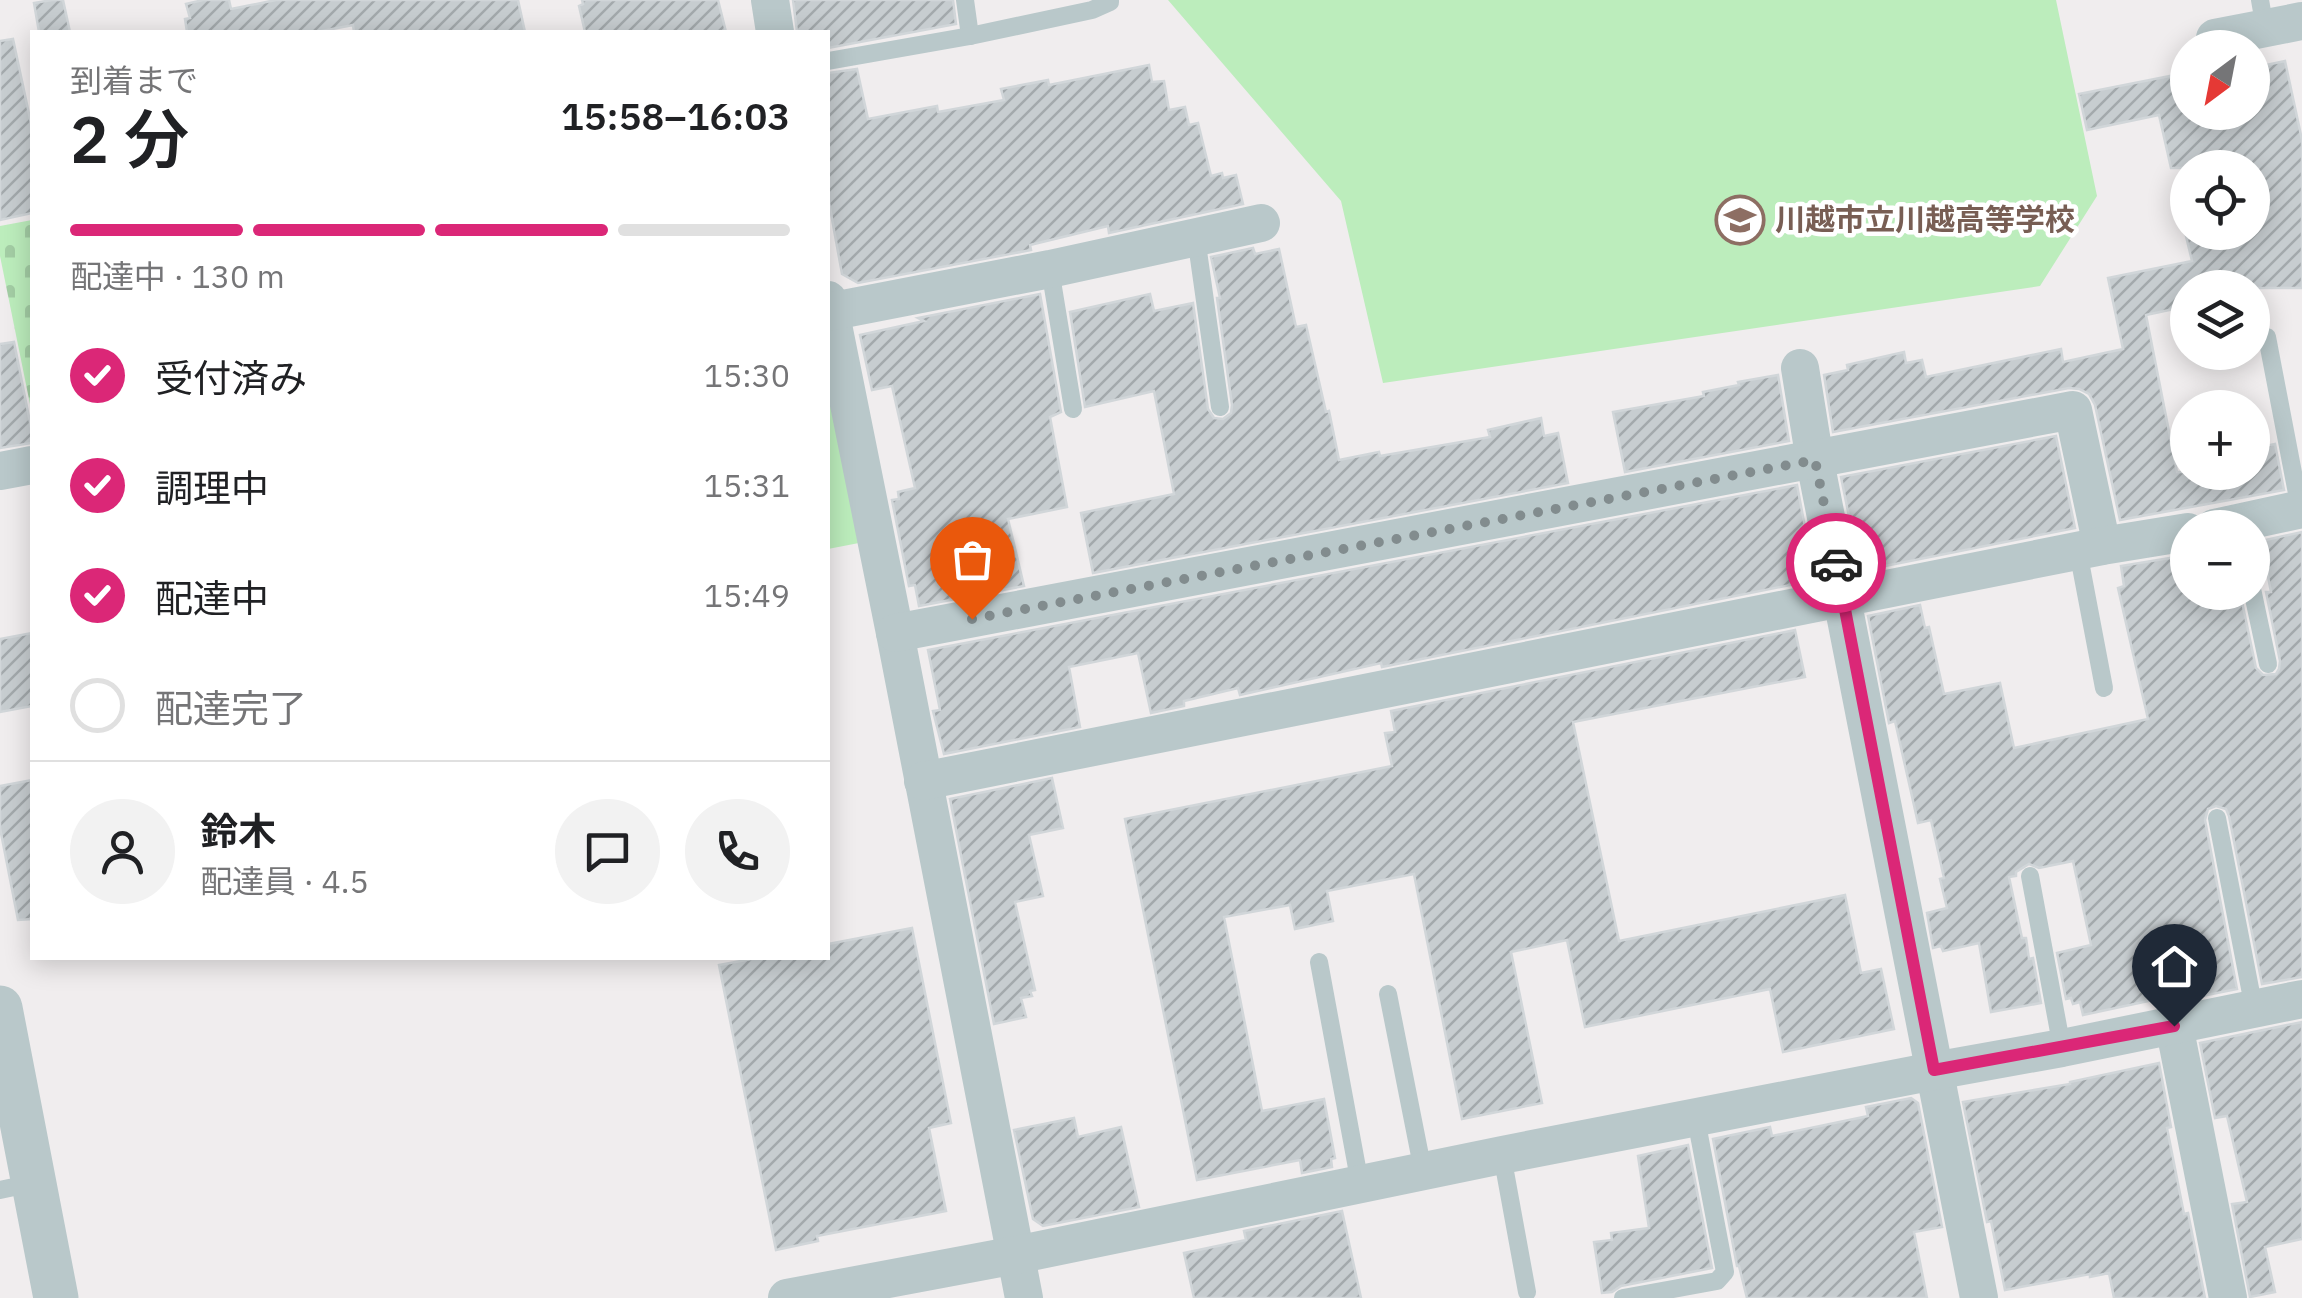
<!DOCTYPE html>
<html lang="ja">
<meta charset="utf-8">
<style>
body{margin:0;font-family:"IBM Plex Sans","Noto Sans JP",sans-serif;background:#f2f2f2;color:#202124;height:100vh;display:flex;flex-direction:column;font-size:38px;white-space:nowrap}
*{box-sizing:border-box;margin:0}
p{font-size:32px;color:#757577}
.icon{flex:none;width:55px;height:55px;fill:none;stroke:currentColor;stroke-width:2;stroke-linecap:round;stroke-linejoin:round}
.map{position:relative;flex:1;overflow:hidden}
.side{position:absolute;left:30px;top:30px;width:800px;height:930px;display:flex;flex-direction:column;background:#fff;border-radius:0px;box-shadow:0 5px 25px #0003}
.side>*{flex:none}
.needle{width:65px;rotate:212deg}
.buttons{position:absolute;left:2170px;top:30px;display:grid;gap:20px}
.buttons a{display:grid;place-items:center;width:100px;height:100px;border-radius:50%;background:#fff;box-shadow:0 5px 25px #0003;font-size:50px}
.pin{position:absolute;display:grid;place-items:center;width:85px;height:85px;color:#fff;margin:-102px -42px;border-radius:50% 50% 50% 0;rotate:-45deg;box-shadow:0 0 10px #0007}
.pin .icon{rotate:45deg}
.courier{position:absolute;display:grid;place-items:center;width:100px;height:100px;margin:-50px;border:8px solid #db2777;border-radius:50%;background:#fff;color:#222;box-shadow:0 2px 12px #0007}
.summary em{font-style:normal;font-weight:600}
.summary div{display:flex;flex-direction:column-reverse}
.summary{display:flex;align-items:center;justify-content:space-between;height:170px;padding:0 40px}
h1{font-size:65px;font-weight:600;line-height:75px}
.bar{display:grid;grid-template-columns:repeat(4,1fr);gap:15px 10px;align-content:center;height:120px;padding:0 40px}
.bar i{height:12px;border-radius:8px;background:#e0e0e0}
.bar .active{background:#db2777}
.bar p{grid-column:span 4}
.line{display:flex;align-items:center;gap:25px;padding:0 40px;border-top:2px solid #e0e0e0}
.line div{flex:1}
.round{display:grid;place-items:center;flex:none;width:105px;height:105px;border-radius:52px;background:#f2f2f2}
ol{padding:0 40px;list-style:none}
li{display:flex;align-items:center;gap:30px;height:110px}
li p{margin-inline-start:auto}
li .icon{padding:10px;border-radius:50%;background:#db2777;color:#fff;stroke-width:4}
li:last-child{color:#757577}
li i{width:55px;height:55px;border:5px solid #e0e0e0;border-radius:50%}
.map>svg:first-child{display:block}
</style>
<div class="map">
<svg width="2302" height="1298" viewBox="0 0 2302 1298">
<defs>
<pattern id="cemetery-stones" width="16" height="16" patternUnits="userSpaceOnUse" patternTransform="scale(2.5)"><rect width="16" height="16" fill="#bcedbc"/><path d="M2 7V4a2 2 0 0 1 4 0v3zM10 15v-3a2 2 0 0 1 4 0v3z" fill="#a3cda4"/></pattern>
<pattern id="building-hatch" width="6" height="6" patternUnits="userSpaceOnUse" patternTransform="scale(2.5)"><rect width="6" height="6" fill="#c7cdd0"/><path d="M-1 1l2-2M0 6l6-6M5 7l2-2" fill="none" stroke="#a3a9ac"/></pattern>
</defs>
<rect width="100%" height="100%" fill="#f0edee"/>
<g fill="#bcedbc">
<polygon points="1168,0 2056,0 2097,196 2040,286 1383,383 1341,201"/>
<polygon points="828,384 864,542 828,549"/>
</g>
<polygon fill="url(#cemetery-stones)" points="32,220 32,414 0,256 0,226"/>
<g fill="url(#building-hatch)" stroke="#d1d6d9" stroke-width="2.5">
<polygon points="52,0 63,0 70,32 39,32 34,3"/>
<polygon points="203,0 229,0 231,9 276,0 518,0 525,32 354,32 353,25 317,32 187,32 185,19 190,18 186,4"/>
<polygon points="582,0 718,0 726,32 585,32 579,6 583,4"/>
<polygon points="793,0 953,0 956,24 828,48 828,32 797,32"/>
<polygon points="13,39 32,128 32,213 0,220 0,41"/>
<polygon points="2285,61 2302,140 2302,288 2188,288 2188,306 2146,315 2177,472 2252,472 2252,455 2257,455 2256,448 2275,444 2284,490 2120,520 2095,405 2089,394 2079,389 2069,388 1833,432 1824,375 1848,370 1847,365 1904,352 1906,363 1922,360 1926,377 2061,349 2063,362 2123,349 2108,278 2192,261 2185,232 2252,232 2252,168 2171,168 2159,115 2087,130 2079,94 2180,74 2188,112 2252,112 2252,68"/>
<polygon points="1149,65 1152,82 1164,81 1169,110 1185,107 1189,125 1198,123 1211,176 1222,173 1223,178 1236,175 1243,204 1109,233 1108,226 1030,245 1031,250 858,283 842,274 828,197 828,73 857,69 868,119 937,106 938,112 1004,100 1001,89 1048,80 1049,85"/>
<polygon points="1253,248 1255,254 1279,249 1296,327 1306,325 1326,412 1329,411 1339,460 1379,452 1380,456 1490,437 1488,430 1541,418 1544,436 1558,433 1568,483 1093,573 1081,513 1174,494 1154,391 1085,407 1070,312 1150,294 1154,311 1193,303 1208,409 1214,418 1223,419 1231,413 1232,405 1217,298 1220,298 1211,257"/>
<polygon points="1040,294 1061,412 1050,417 1067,507 1008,519 1024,586 919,606 915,585 909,586 892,500 899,499 898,492 915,488 892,386 872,390 860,335 924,321 918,318"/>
<polygon points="14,342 32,432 32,443 0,448 0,344"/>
<polygon points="1778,375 1789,441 1625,472 1613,412 1704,396 1703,392 1739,385 1738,382"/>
<polygon points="2056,436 2075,528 1860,571 1841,477"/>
<polygon points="1797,485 1815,580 1382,667 1381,663 1240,695 1238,688 1184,701 1184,706 1151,713 1138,653 1069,667 1080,727 944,754 933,711 940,710 928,650"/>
<polygon points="2302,532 2302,977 2262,984 2229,816 2226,809 2216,806 2208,809 2205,820 2237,989 2182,1000 2181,994 2083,1015 2080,1002 2073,1004 2071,998 2066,999 2057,953 2091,945 2073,861 2039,868 2029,864 2016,872 2016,876 2009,877 2022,938 2026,938 2029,959 2033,958 2041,1003 1991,1012 1979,943 1943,951 1941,946 1933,948 1927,913 1947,908 1940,879 1944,878 1931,820 1918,823 1895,721 1889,723 1868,616 1920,605 1925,628 1929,627 1944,694 2000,683 2014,748 2148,719 2118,588 2124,586 2121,566 2188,555 2188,592 2240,592 2256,668 2263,675 2276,674 2279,669 2280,661 2266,592 2271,592 2261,541"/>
<polygon points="1795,630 1805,677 1573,722 1619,941 1845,895 1861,973 1881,969 1894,1029 1783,1052 1770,989 1585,1027 1567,940 1511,952 1542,1103 1462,1119 1414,874 1327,891 1333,921 1295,929 1290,905 1224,917 1262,1111 1324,1099 1335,1158 1331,1159 1332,1167 1302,1173 1300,1160 1197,1180 1125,819 1392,766 1385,733 1395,732 1391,711"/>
<polygon points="32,633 32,706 0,712 0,639"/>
<polygon points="1052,778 1063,828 1029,835 1043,896 1015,902 1035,990 1030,991 1032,996 1021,998 1026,1017 994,1024 950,799"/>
<polygon points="32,780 32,919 18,920 0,828 0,786"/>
<polygon points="912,928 951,1123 929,1128 946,1211 817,1236 818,1241 776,1250 719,965 757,958 828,958 828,944"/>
<polygon points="2302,1022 2302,1239 2265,1247 2275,1292 2250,1297 2232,1204 2247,1202 2227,1116 2215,1118 2200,1043"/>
<polygon points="2159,1063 2171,1127 2167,1128 2184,1214 2188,1213 2205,1298 2114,1298 2109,1273 2090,1277 2090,1274 2005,1290 1991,1221 1987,1222 1963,1102 2070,1084 2070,1082"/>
<polygon points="1911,1098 1918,1103 1942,1227 1914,1232 1927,1298 1747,1298 1739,1266 1737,1266 1713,1139 1770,1127 1772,1136 1868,1116 1866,1107"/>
<polygon points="1074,1118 1078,1137 1121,1127 1139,1207 1043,1226 1033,1219 1014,1130"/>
<polygon points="1688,1145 1712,1268 1621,1286 1612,1292 1602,1293 1594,1242 1612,1240 1611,1233 1649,1228 1638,1156"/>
<polygon points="1342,1211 1361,1298 1194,1298 1184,1253 1246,1240 1244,1231"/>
</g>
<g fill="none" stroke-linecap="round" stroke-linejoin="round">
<g stroke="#b9c8ca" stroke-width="18">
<polyline points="965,0 970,36"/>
<polyline points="2260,0 2265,29"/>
<polyline points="828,61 970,36 1092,10 1110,2 1110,0"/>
<polyline points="1196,237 1220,407"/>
<polyline points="1050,269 1073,409"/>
<polyline points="2267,337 2300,509"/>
<polyline points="2078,551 2104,688"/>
<polyline points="2252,589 2268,664"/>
<polyline points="2217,818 2254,1009"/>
<polyline points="2030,876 2062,1048"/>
<polyline points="1319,962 1360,1184"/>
<polyline points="1388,994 1423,1171"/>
<polyline points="1502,1155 1527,1292"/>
<polyline points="0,1190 33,1183"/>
<polyline points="1623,1298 1717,1281 1725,1272 1696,1119"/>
</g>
<g stroke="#b9c8ca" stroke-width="38">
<polyline points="770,0 775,32"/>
<polyline points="2215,38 2302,21"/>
<polyline points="828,300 895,633 1024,1298"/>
<polyline points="828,312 1050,269 1261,223"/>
<polyline points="1800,368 1815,461 1979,1298"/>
<polyline points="0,471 32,465"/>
<polyline points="2214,528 2302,509"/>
<polyline points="895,633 2073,410 2102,546"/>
<polyline points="923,781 2102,546 2188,532"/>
<polyline points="2174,1025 2228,1298"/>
<polyline points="787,1298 1016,1255 1502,1155 1934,1071 2062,1048 2302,999"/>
</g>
<polyline stroke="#b9c8ca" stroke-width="45" points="0,1008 56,1298"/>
</g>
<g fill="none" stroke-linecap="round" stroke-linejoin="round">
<polyline stroke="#828c8e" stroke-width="10" stroke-dasharray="0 18" points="972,619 1815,460 1836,563"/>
<polyline stroke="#db2777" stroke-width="12" points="1836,563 1934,1070 2174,1026"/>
</g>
<defs>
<g id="school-ring" transform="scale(2.5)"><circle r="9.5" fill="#fff" stroke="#8d6e63" stroke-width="1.5"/><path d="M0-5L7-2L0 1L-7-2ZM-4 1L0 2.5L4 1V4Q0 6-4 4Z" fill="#8d6e63"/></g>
</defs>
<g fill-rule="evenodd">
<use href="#school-ring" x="1740" y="220"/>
</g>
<g text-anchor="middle" stroke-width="9" stroke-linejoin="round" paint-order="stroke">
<g font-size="30" font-weight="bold" fill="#785e54" stroke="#fff" text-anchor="start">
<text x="1775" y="230">川越市立川越高等学校</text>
</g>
</g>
</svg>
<div class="buttons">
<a><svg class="needle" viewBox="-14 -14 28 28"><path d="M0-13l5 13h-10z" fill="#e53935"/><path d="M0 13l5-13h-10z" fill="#757577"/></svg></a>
<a><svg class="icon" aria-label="locate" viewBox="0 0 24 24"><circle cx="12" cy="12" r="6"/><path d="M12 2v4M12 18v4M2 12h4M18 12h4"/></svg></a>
<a><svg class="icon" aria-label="layers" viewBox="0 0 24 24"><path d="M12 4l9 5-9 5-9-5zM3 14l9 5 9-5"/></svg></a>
<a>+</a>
<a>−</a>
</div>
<div class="pin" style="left:972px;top:619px;background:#ea580c"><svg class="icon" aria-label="bag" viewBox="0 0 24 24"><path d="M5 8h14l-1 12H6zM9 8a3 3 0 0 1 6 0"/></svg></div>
<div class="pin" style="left:2174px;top:1026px;background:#1f2937"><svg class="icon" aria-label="home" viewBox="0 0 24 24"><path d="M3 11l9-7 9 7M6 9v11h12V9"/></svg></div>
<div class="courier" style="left:1836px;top:563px"><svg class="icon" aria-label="car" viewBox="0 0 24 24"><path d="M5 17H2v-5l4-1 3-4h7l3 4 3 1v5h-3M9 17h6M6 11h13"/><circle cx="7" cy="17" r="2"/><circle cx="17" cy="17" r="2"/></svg></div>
<section class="side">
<div class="summary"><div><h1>2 分</h1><p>到着まで</p></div><em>15:58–16:03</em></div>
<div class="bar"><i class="active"></i><i class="active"></i><i class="active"></i><i></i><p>配達中 · 130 m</p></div>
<ol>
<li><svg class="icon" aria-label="check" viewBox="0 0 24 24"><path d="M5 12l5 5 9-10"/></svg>受付済み<p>15:30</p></li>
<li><svg class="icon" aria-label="check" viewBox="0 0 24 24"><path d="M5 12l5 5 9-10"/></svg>調理中<p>15:31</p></li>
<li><svg class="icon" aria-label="check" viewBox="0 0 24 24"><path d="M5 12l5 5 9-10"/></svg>配達中<p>15:49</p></li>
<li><i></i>配達完了</li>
</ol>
<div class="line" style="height:180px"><a class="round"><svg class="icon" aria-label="person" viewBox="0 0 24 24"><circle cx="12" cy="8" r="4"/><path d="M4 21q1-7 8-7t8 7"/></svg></a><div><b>鈴木</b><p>配達員 · 4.5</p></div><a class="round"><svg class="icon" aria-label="chat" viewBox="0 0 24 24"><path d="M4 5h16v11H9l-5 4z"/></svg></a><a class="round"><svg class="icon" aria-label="phone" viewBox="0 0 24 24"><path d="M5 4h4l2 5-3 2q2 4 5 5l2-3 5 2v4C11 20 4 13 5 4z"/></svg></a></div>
</section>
</div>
